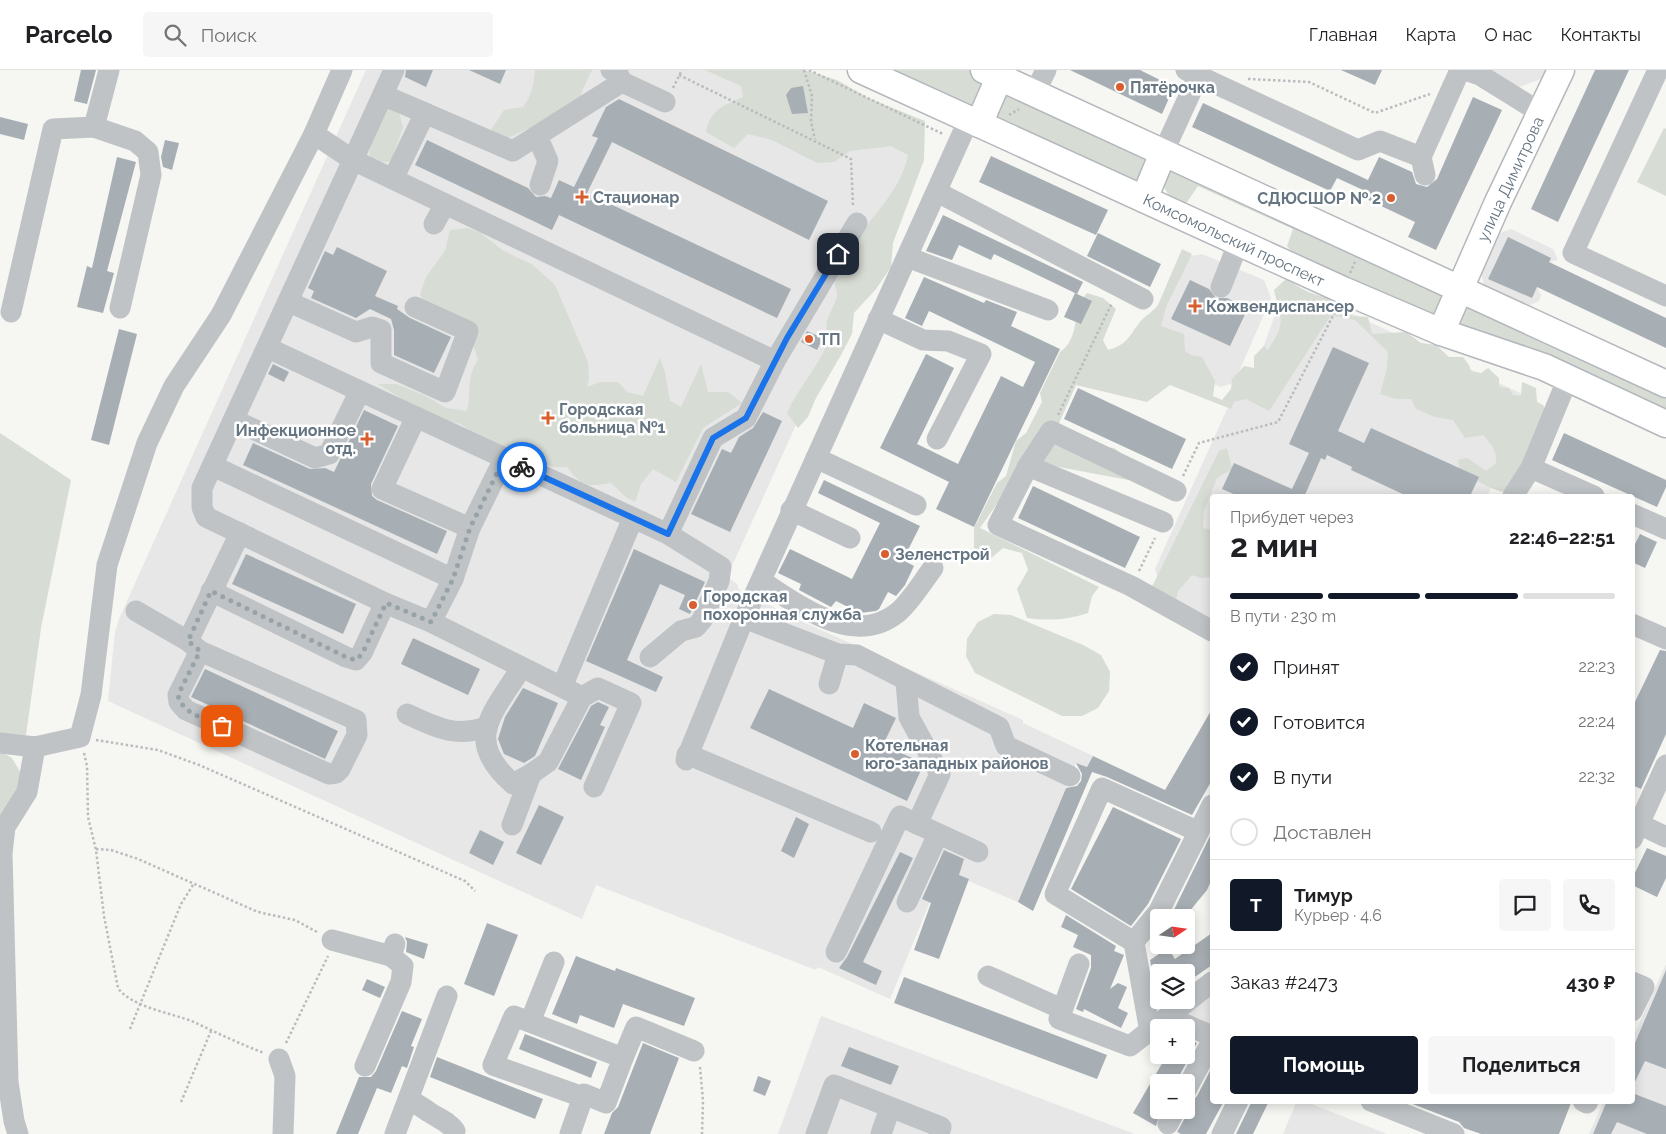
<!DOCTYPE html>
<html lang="ru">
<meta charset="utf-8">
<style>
body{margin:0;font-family:Raleway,sans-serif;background:#f6f6f6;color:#202124;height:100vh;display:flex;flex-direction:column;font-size:19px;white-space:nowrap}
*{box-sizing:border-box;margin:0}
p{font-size:16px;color:#757577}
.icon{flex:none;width:28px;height:28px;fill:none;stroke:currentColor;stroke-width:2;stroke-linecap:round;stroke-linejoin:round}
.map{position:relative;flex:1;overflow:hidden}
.sheet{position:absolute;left:1210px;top:424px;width:425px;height:610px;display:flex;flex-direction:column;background:#fff;border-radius:5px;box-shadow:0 2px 12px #0003}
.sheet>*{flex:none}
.needle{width:32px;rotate:77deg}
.tools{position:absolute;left:1150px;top:839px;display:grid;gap:10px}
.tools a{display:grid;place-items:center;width:45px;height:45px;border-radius:5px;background:#fff;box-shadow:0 2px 12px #0003;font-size:25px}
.pin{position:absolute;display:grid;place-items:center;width:42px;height:42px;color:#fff;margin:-21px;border-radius:10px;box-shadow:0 2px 8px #0006}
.courier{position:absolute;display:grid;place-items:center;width:50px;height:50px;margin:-25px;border:4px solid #1a73e8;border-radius:50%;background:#fff;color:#222;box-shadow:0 1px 6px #0007}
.head em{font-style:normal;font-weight:700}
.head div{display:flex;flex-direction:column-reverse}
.head{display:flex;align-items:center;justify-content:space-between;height:85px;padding:0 20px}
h1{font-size:32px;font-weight:700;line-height:38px}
.bar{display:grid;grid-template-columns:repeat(4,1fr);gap:8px 5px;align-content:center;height:60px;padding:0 20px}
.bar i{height:6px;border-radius:4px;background:#e0e0e0}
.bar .selected{background:#111827}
.bar p{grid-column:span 4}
.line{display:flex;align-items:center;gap:12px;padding:0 20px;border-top:1px solid #e0e0e0}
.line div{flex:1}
.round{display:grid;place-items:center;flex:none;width:52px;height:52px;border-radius:5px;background:#f6f6f6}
ol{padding:0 20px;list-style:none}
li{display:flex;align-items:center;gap:15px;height:55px}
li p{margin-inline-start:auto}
li .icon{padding:5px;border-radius:50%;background:#111827;color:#fff;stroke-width:4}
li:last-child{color:#757577}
li i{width:28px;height:28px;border:2px solid #e0e0e0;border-radius:50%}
.action{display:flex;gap:10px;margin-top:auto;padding:10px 20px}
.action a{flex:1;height:58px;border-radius:5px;background:#111827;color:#fff;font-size:20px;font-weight:700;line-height:58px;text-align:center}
.action a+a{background:#f6f6f6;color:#202124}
header{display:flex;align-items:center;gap:30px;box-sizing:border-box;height:70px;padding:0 25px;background:#fff;border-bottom:1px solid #e0e0e0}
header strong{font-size:24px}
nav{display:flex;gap:28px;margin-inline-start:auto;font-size:18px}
.search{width:350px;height:45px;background:#f6f6f6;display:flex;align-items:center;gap:12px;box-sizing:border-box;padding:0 18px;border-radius:5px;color:#757577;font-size:19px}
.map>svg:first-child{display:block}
</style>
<header>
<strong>Parcelo</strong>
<div class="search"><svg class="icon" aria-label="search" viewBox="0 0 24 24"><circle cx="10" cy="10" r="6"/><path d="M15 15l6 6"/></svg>Поиск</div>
<nav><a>Главная</a><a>Карта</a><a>О нас</a><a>Контакты</a></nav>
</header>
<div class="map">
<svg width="1666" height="1064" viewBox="0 0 1666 1064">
<rect width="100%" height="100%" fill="#f6f6f2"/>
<g fill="#e6e7e6">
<polygon points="366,0 792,0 923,75 727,507 737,514 739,520 803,552 1023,650 1023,653 1093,686 1087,697 1076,693 1018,832 943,800 890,929 818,897 816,900 596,815 582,849 108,631 115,562 119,549"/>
<polygon points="1488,0 1548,0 1544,8 1519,17"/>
<polygon points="1511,159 1553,179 1558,190 1549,192 1537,217 1541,225 1539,231 1528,236 1484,215 1481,202 1498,164"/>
<polygon points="1202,184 1264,210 1271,228 1234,313 1220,317 1159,287 1151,265 1185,187"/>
<polygon points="1287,213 1535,330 1487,426 1212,426 1212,554 1162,521 1155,499 1232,328 1252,307"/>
<polygon points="1666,894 1666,1064 1589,1064 1604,1031 1632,1031 1633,967"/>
<polygon points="1212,914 1212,974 1165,952"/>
<polygon points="821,946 1135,1064 778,1064"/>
<polygon points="1297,1031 1304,1031 1387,1064 1283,1064"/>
</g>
<g fill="#d7dcd4">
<path d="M 535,0 L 592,0 L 582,21 L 580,34 L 506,69 L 495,65 L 491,60 L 504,40 L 523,37 C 532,25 534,14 535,0 Z"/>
<path d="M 705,0 L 804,0 L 837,10 L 868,28 L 925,51 L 924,90 L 893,173 L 891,197 L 876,219 L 854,243 L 852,264 L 841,285 L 816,328 L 808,347 L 798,358 L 787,343 C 798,318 817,299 827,274 C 829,267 825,258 827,251 C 829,243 835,235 837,226 C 838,220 833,214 835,208 C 850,161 898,134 908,85 L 891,76 L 850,81 L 834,92 L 817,93 L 772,70 L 748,64 L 734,78 L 706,62 C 710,40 724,35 743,27 L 741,16 Z"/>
<polygon points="883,0 969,0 976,3 982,18 976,38 969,41"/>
<polygon points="1005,21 1148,85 1140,114 995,49"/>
<path d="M 386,37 L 399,42 L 403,57 L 391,91 C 382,93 375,91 369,85 L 370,75 Z"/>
<polygon points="1664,58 1666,59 1666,126 1637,112"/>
<polygon points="1168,96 1443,223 1445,231 1438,242 1430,245 1295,186 1287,176 1293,159 1198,116 1185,135 1171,130 1163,115"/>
<path d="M 467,158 L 481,163 L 502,180 L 533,195 L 555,215 L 588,292 L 589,309 L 587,317 L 600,312 L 618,312 L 627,322 L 643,326 L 660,288 L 665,302 L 670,331 L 681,337 L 701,294 L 708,322 L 728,322 L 742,333 L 703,358 L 676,412 L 653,399 L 641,414 L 635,432 L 627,428 L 611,413 C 587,417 582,417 567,397 L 552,397 L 483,369 L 460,354 L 439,348 L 407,332 L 378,314 L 396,314 L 426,326 L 446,338 L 467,341 C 472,321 466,307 478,290 L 468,258 L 424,232 L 420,224 L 426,207 L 445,181 L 450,160 Z"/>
<path d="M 1182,179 L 1192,184 L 1166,237 L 1161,256 L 1184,264 L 1185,281 L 1191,285 L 1202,287 L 1215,311 L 1213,326 L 1222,330 L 1231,319 L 1232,309 L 1244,296 L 1254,298 L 1254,286 L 1264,276 L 1268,280 C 1287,249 1281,252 1274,220 L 1286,209 C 1295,214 1304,221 1314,224 C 1334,230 1340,227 1352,246 L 1368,247 L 1372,264 L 1406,262 L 1421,273 L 1436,275 L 1449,287 L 1463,287 L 1469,295 L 1471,301 L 1481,303 L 1488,298 L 1499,308 L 1499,317 L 1509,318 L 1513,325 L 1521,326 L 1522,312 L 1536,318 L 1537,332 L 1543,335 L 1551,349 L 1514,415 L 1503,422 C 1489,419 1475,408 1460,402 L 1458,390 L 1467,388 L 1486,401 L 1496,393 C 1497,380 1491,374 1483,365 L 1465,368 L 1453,350 L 1435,347 L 1416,339 L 1411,329 L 1396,329 L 1380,324 L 1387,298 L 1388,282 L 1355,250 L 1331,245 L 1269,341 L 1246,329 L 1234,332 L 1231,339 L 1170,315 L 1147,332 L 1076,315 L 1052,369 L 1114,378 L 1143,399 L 1128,410 L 1043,394 L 1003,425 L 980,458 L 1099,517 L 1092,526 L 1088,543 C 1067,550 1048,551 1027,548 L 1017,519 L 1028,500 L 1022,483 L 1003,478 L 990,489 L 974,483 L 974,458 L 997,413 L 1006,406 L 1016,371 L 1026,363 L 1042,332 L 1040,323 L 1060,282 C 1081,268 1071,240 1087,223 L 1103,228 L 1116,239 L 1103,270 L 1108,280 C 1127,275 1129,266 1140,252 C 1145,246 1153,242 1158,235 Z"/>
<polygon points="1464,234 1666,326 1666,339 1544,284 1460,255 1456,248"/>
<polygon points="0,363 71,410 41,558 26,665 0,664"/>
<polygon points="1227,378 1232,399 1217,408 1204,441 1203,458 1212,460 1212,507 1200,508 1192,505 1178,521 1174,539 1143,535 1219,381"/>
<polygon points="994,544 1011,545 1083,575 1101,585 1110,602 1109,621 1098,638 1082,646 1062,646 975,603 966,586 967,569 978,552"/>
<polygon points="0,681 12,688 22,705 18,724 0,757"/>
</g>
<g fill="#a8afb4">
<polygon points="81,0 96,0 87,34 74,31"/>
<polygon points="406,0 433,0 426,17 405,7"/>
<polygon points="469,0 506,0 500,14"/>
<polygon points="1070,0 1140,0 1174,17 1162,44"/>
<polygon points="1341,0 1382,0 1375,15"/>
<polygon points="1595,0 1629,0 1558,152 1531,139"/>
<polygon points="803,16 808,43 792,44 786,25 791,18"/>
<polygon points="1473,27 1502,40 1436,180 1408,167 1415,152 1360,126 1363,120 1337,108 1330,121 1192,57 1203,33 1368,110 1379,87 1412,102 1416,114 1427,117 1437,109"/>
<polygon points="619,29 828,131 809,170 612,72 587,123 791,219 777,248 559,145 552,160 415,95 427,70 528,118 536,127 545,126 551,128 559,110 574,117 598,68 592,66 606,37"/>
<polygon points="0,47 28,54 24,70 0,64"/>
<polygon points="165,70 179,73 172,100 163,97 161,87"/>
<polygon points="991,86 1108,140 1096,165 979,112"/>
<polygon points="117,87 136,92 107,201 114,203 103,243 77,237 87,196 92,198"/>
<polygon points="943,145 1083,212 1077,224 994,184 991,190 959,175 952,190 926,181"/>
<polygon points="1098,163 1161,194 1150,217 1087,186"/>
<polygon points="1508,167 1551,188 1549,192 1666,248 1666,278 1537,217 1532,228 1488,209"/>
<polygon points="337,177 387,201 375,226 398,236 397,239 410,248 451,267 434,303 394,285 394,260 391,249 370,239 356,248 311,228 314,221 308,218 325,181 333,185"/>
<polygon points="924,207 984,233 986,230 1017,242 1011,256 1060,279 974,457 936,439 949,412 880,378 926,284 954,298 917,374 958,394 1001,306 1023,317 1035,292 929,241 922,256 905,248"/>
<polygon points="1190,210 1209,219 1216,228 1227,228 1248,238 1230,276 1171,249"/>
<polygon points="1075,223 1092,231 1081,254 1064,247"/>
<polygon points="119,259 137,264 109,375 91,370"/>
<polygon points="807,261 823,268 817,280 801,272"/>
<polygon points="1333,277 1369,293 1338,361 1364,373 1371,358 1479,407 1470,426 1407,426 1351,400 1352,397 1327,385 1325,390 1321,388 1305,425 1308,426 1238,426 1222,419 1234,393 1292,419 1309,383 1289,374"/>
<polygon points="273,294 289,302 284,312 268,304"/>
<polygon points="1078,318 1186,369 1172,399 1064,349"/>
<polygon points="364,340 398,356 371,414 372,426 377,430 447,461 437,484 243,395 253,373 310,399 325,398 334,402"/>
<polygon points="763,342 782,351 730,462 691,444 722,379 731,383 739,367 753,358"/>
<polygon points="1564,363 1666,410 1666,417 1657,437 1552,390"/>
<polygon points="824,410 920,456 903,490 914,496 905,515 896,526 888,522 879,539 876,541 860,543 836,531 831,537 799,520 801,514 778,503 790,479 852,509 880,453 818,423"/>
<polygon points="1033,416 1140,467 1125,498 1018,448"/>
<polygon points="1640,464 1657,472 1645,498 1632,492 1632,480"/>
<polygon points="634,479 705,512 690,544 679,539 685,525 660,514 627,590 663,607 656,622 586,591"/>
<polygon points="246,484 356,534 343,564 232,514"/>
<polygon points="413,568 480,599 468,625 401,594"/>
<polygon points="1660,580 1666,581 1666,664 1641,719 1632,715 1632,638"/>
<polygon points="205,599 338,661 325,689 191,627"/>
<polygon points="523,618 558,633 535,686 524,693 504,684 498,669 505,647"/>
<polygon points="769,619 853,658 864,633 896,648 883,675 919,691 922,698 907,731 750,658"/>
<polygon points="598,632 609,637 600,655 605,657 581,710 558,699 591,636"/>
<polygon points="1212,639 1212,710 1192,745 1107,707 1092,702 1033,841 1018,832 1066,718 1077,716 1081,711 1082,704 1076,693 1087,697 1093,686 1165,720"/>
<polygon points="539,735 564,747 541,795 516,783"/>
<polygon points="1113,737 1181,769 1148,834 1131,856 1071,819"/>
<polygon points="796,747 809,754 794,788 781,781"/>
<polygon points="480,760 504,772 493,795 469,783"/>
<polygon points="1212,762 1212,809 1207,820 1184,848 1170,848"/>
<polygon points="1647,778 1666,786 1666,808 1657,827 1632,815 1632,809"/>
<polygon points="944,780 964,789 959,805 969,809 939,889 914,880 931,833 922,829"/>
<polygon points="900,782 913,788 863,892 882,901 876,915 839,898 847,887"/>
<polygon points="1066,845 1116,876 1114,881 1124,885 1110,919 1118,913 1127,917 1118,938 1128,943 1121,958 1084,939 1083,942 1076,939 1091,898 1091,885 1073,877 1078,865 1061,857"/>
<polygon points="487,853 518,865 494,926 464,914"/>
<polygon points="1212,863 1212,895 1186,913 1186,902 1158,902 1153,906 1150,890 1168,878 1175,889"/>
<polygon points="405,867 428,874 424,889 406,882 407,872"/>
<polygon points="576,886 615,901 616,898 695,928 684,956 623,934 614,958 580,945 577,954 552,944"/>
<polygon points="1666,900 1666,999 1645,991 1632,1018 1632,980"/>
<polygon points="904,907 1107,985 1097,1009 894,933"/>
<polygon points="367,909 385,917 380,928 362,920"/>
<polygon points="402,941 422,949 411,976 414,977 407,998 402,996 391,1023 377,1018 358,1064 336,1064 359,1007 371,1007 376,1001"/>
<polygon points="525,964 597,992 591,1008 519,979"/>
<polygon points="1186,968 1197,973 1176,1012 1159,1012 1159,1040 1161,1040 1156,1056 1133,1043 1167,985 1186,985"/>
<polygon points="643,973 679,988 650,1064 604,1064 612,1043 618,1037"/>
<polygon points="849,977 899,996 891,1015 841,996"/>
<polygon points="437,987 543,1029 535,1049 430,1007"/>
<polygon points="1212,997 1212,1031 1224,1031 1206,1064 1181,1064 1177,1062 1186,1046 1187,1038 1197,1026"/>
<polygon points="758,1006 771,1011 765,1026 753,1021"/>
<polygon points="1632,1023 1666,1036 1666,1064 1647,1064 1617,1052 1611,1064 1593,1064 1607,1031 1632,1031"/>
<polygon points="1252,1031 1269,1031 1253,1064 1236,1064"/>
<polygon points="1405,1031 1571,1031 1571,1033 1559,1064 1481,1064 1464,1058 1459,1052"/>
</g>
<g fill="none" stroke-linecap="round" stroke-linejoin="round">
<g stroke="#b4b8bc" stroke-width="29">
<g id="major">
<polyline points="861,0 1343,220 1441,262 1544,297 1666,354"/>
<polyline points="984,0 1666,314"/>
<polyline points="979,54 999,8"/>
<polyline points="1144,129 1163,83"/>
<polyline points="1441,262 1498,132 1561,0"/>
</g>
</g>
<g stroke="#b9bcbe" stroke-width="2.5" stroke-dasharray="2.5 2.5" stroke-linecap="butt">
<polyline points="804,0 812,26 811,52 815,69"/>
<polyline points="809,0 943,64"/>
<polyline points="679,5 851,89 853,137"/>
<polyline points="1248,9 1309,12 1375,43 1430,24"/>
<polyline points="673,18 682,0"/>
<polyline points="1009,45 1019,39"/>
<polyline points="1350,203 1355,192"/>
<polyline points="1058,345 1112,233"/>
<polyline points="1183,406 1199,373 1278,352 1337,238"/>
<polyline points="1139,501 1155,468"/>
<polyline points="96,670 158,680 199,695 449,804 465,811 475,821"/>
<path d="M 84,683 L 87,696 L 88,747 L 96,780 L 104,846 L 118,918 C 131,937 172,943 194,952 C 217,963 240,974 264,983"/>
<polyline points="96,779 111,780 138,789 258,842 295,850 317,862"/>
<polyline points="130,959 181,834 193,815"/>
<polyline points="286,973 328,886"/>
<polyline points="700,997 703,1031 702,1064"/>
<polyline points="181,1032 211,961"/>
</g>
<g stroke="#bfc3c6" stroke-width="21">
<polyline points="109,0 94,57 135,71 148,82 151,105 120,238"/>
<polyline points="394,0 353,90 775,291 746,348 713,368 668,464"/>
<polyline points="611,0 618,4 622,12 665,32"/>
<polyline points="1186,0 1358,80 1380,71 1421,87"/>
<polyline points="1465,0 1480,5 1541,43"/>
<polyline points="1658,0 1573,183 1666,226"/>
<polyline points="1035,22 1046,0"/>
<polyline points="383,25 513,81 622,12"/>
<polyline points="969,49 744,548 838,584 857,585 999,657 1006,676 1070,706"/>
<polyline points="314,64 353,90 202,418 202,437 206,447 385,533 431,552 582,627 598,618 631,633 594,717"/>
<polyline points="537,66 548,91 540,115"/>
<polyline points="1163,83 1201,0"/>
<polyline points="1425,105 1421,87 1460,0"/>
<polyline points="393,109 425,43"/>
<polyline points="937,122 1143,229"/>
<polyline points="434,154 445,134"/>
<polyline points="907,187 1048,240"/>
<polyline points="1221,217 1238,174"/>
<polyline points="289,232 356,262 372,257 381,260 381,293 445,322 468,261 415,237"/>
<polyline points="11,242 53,59 94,57"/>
<polyline points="878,249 923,270 948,271 981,284 937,369"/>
<polyline points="775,291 857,153"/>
<polyline points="360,321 668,464 721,497 719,511 702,550 696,557 681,561 650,587"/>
<polyline points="416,347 382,419 470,458"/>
<polyline points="234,350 315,388 329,384 360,321 268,278"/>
<polyline points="816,388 916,435"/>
<polyline points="213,396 453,509 470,458 504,389"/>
<polyline points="1028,396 1051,361 1176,421"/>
<polyline points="1531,398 1594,426"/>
<polyline points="1513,426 1531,398 1568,308"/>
<polyline points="791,440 850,468"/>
<polyline points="1632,444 1666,459"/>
<polyline points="1163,452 1028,396 998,455 1131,516 1212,561"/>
<path d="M 761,511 C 799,535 853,578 897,543 C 909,534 923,511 933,498"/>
<polyline points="211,521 346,587 356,590 362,583 385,533"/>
<polyline points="136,541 188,571"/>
<polyline points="431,552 453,509"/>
<polyline points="1632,554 1666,569"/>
<polyline points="200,581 178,625 179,632 186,640 329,704 336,703 340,699 357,665 356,650 200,581 188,571 240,463"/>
<path d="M 521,598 C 493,644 462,669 513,714 L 531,704"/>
<polyline points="906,612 909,647 940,704 917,754"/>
<polyline points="829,614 838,584"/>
<polyline points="562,617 633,448"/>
<path d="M 407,644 C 435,657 455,668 486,657"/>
<polyline points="0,673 35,677 80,667 91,625 107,495 147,373 174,316 221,245 314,64 342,0"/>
<polyline points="687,684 871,762"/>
<polyline points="686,690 744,548"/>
<polyline points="1639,754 1666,767"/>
<polyline points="512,755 531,704 548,692 582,627"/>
<polyline points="1632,769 1666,695"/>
<polyline points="907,832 938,764"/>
<polyline points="332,870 391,886 395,874"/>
<polyline points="1134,872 1055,824 1102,718 1197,761"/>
<polyline points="836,882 900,746 978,782"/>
<polyline points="1079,894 1059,949 1130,976 1212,912"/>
<polyline points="988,906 1062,939"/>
<polyline points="1632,912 1644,917 1632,941"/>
<polyline points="1168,947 1212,966"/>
<polyline points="530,952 554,892"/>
<polyline points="1150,962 1134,872 1159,841 1212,735"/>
<polyline points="623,988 636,957 694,981"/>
<polyline points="279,989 285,1006 283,1064"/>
<polyline points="365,996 401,912 403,896 391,886"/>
<polyline points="1186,1020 1212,971"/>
<path d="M 408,1030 C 417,1033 421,1037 429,1042 C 439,1049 448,1051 455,1061 L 454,1064"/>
<polyline points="1371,1031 1454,1064"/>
<polyline points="1583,1031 1587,1033 1588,1031"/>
<polyline points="1168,1054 1175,1040"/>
<polyline points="18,1064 14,1051 8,1012 2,783 5,757 27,722 35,677"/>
<polyline points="395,1064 447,926"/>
<polyline points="570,1064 584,1024 606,1033 623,988 514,946 493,995 583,1027"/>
<polyline points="816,1064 834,1015 941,1057 939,1064"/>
<polyline points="881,1064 890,1038"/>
<polyline points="1222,1064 1238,1031"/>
</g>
<use href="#major" stroke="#fff" stroke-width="26"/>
</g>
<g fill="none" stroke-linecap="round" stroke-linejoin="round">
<path stroke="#98a2a9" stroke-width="5" stroke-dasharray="0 9" d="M 222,656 C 206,649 182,644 178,625 L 200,581 L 188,571 L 211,521 L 346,587 L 356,590 L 362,584 L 386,533 L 431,552 L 453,509 L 470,458 L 504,389 L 522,397"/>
<polyline stroke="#1a73e8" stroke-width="6" points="522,397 668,464 713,368 746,348 787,268 838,184"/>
</g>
<g fill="#d95e2f" stroke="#fff" stroke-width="2">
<circle cx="1120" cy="17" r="5"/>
<path d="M579.5 119.5h5v5h5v5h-5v5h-5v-5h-5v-5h5z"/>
<circle cx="1391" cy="128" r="5"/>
<path d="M1192.5 228.5h5v5h5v5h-5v5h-5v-5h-5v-5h5z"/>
<circle cx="809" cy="269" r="5"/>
<path d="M545.5 340.5h5v5h5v5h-5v5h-5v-5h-5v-5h5z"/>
<path d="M364.5 361.5h5v5h5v5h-5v5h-5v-5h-5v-5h5z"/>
<circle cx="885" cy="484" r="5"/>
<circle cx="693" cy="535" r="5"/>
<circle cx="855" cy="684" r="5"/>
</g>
<g text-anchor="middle" stroke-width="5" stroke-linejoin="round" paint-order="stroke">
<g font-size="16" font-weight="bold" fill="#667582" stroke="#fff" text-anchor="start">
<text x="1130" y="23">Пятёрочка</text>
<text x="593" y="133">Стационар</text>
<text x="1381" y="134" text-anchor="end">СДЮСШОР № 2</text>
<text x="1206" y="242">Кожвендиспансер</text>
<text x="819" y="275">ТП</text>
<text x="559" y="345">Городская<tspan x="559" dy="18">больница №1</tspan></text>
<text x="356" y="366" text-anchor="end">Инфекционное<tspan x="356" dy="18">отд.</tspan></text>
<text x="895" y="490">Зеленстрой</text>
<text x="703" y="532">Городская<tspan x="703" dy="18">похоронная служба</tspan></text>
<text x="865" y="681">Котельная<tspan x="865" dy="18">юго-западных районов</tspan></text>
</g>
<g font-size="16" fill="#667582" stroke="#fff">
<text transform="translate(1510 109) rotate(-65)" y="6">улица Димитрова</text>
<text transform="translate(1234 170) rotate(25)" y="6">Комсомольский проспект</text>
</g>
</g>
</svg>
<div class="tools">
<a><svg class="needle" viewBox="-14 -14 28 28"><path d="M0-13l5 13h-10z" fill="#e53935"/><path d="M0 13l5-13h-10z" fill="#757577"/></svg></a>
<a><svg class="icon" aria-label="layers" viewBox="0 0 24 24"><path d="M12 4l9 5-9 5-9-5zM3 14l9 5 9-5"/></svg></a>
<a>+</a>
<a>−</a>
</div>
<div class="pin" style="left:222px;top:656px;background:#ea580c"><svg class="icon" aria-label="bag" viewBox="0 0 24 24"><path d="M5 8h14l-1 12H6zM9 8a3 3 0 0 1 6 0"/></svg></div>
<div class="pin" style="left:838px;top:184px;background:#1f2937"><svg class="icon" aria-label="home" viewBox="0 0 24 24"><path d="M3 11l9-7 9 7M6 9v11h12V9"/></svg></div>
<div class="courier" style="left:522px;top:397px"><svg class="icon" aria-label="bike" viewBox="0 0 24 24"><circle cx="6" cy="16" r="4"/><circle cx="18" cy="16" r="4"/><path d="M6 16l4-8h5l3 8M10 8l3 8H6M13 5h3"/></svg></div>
<section class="sheet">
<div class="head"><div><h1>2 мин</h1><p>Прибудет через</p></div><em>22:46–22:51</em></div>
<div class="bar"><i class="selected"></i><i class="selected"></i><i class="selected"></i><i></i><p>В пути · 230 m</p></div>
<ol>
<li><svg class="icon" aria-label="check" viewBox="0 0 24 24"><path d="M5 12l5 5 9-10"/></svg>Принят<p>22:23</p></li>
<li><svg class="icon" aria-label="check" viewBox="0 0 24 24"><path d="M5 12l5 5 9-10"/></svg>Готовится<p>22:24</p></li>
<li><svg class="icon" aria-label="check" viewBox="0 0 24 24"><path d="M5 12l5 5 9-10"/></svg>В пути<p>22:32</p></li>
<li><i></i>Доставлен</li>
</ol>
<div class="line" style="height:90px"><b class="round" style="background:#111827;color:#fff">Т</b><div><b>Тимур</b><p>Курьер · 4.6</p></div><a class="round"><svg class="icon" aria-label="chat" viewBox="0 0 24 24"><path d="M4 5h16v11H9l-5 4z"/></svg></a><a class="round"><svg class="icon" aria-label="phone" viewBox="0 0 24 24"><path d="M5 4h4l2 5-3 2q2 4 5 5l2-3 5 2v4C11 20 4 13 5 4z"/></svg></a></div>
<div class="line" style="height:65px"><div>Заказ #2473</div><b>430 ₽</b></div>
<div class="action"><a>Помощь</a><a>Поделиться</a></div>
</section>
</div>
